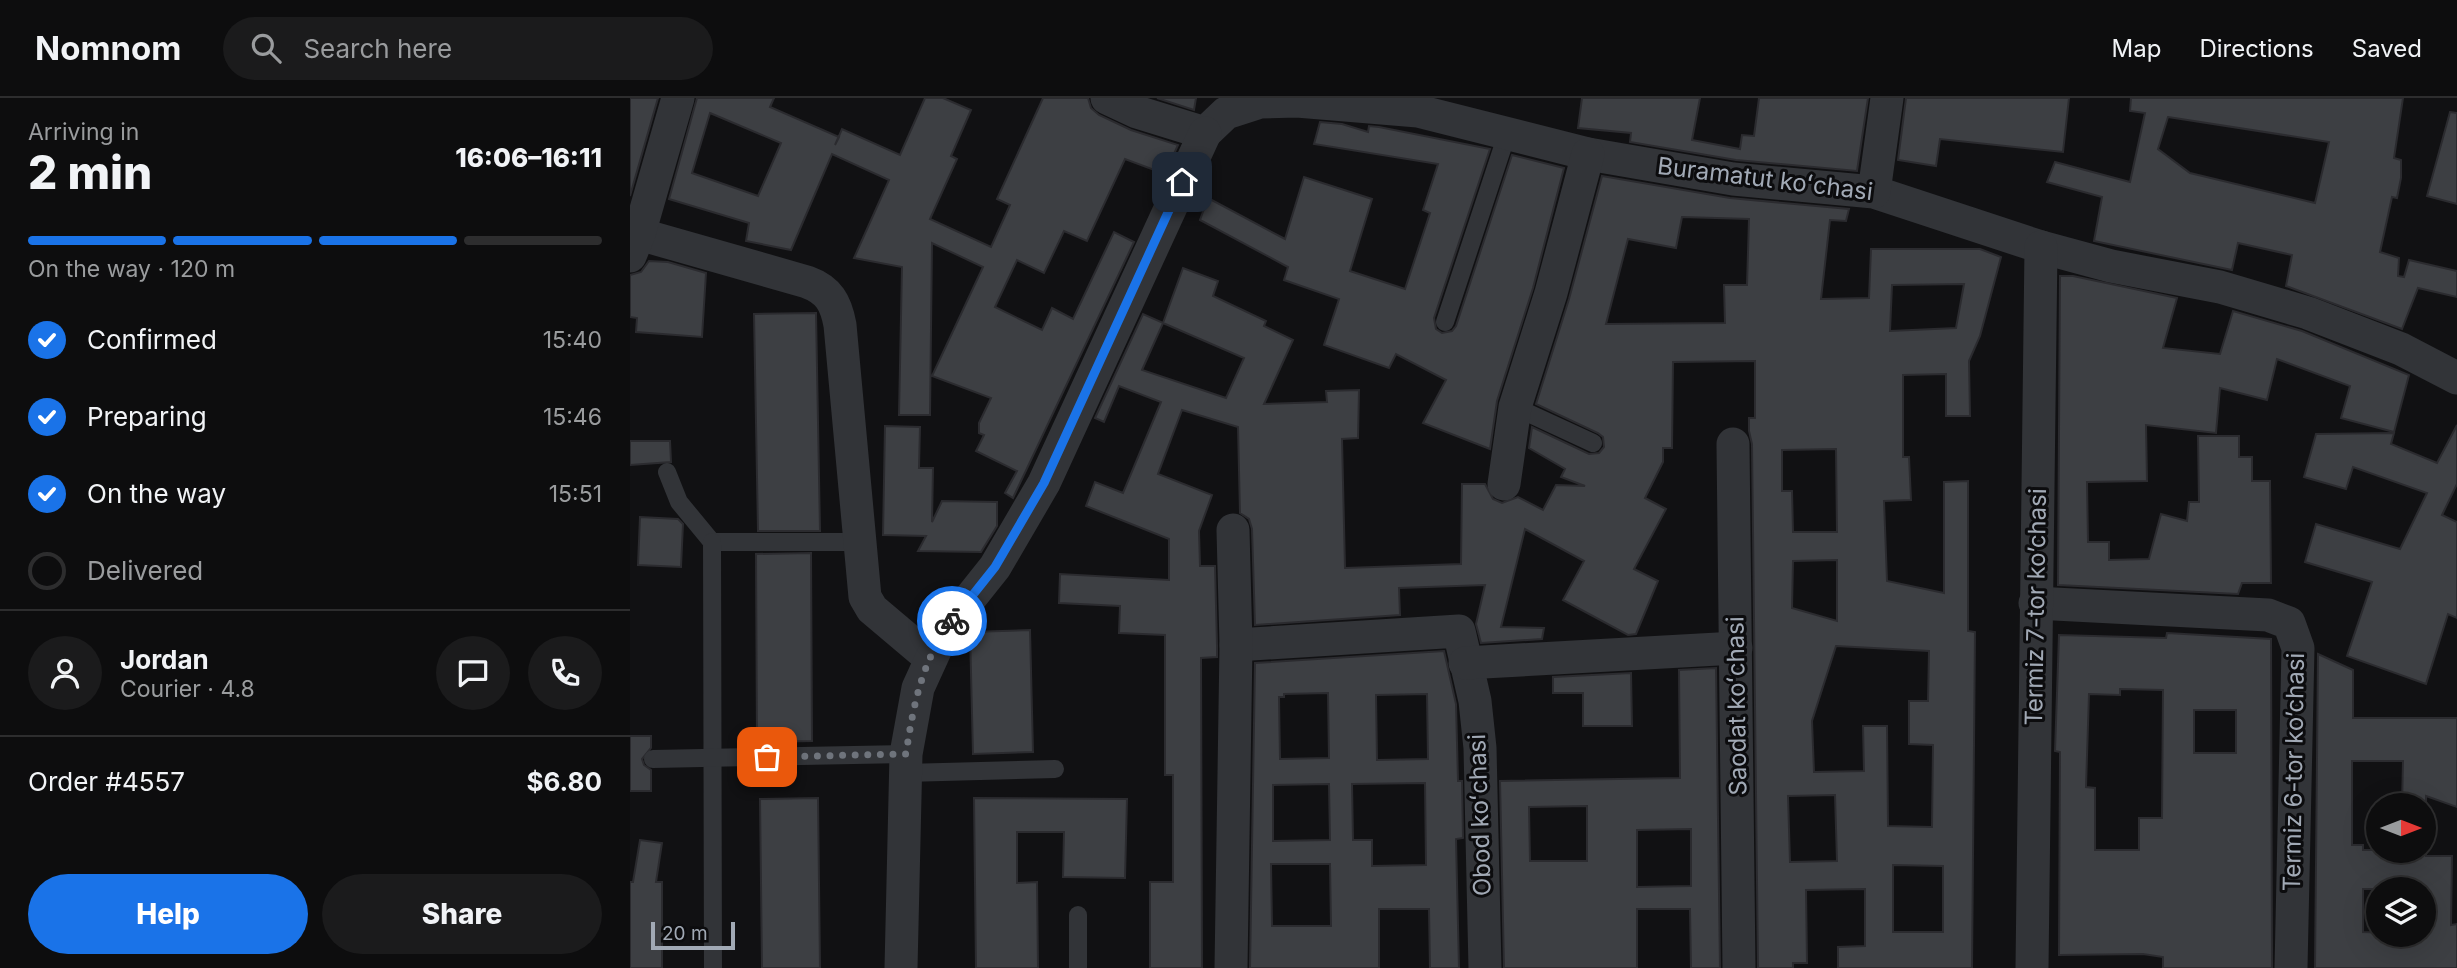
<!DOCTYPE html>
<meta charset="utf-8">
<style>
body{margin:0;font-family:Inter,sans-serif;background:#1b1b1c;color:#f1f3f6;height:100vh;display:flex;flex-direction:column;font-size:26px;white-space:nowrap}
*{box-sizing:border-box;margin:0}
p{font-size:23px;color:#9a9c9e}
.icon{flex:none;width:38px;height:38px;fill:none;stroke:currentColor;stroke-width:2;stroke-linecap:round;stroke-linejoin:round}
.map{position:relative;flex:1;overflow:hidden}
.sheet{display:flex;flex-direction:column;background:#0d0d0e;width:630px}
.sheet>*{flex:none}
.needle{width:46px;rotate:90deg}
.controls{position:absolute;left:1736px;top:695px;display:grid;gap:14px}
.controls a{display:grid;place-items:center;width:70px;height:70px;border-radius:50%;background:#0d0d0e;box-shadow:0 7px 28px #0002,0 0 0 2px #2d2d2e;font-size:35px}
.scale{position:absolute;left:21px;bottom:18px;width:84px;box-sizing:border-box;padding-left:7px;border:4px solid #a1a9b5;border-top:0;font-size:19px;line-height:24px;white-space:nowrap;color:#a1a9b5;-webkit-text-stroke:5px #0c0c0e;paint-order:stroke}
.pin{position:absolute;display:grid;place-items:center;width:60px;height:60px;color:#fff;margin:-30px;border-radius:14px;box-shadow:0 4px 10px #0006}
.courier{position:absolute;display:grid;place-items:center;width:70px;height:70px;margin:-35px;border:5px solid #1a73e8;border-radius:50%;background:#fff;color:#222;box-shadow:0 2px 9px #0007}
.summary em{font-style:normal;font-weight:800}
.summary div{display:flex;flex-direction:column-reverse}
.summary{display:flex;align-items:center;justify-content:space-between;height:119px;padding:0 28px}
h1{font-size:46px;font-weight:800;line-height:52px}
.bar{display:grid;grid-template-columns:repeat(4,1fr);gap:10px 7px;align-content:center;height:84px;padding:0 28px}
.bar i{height:9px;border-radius:5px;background:#2d2d2e}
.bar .current{background:#1a73e8}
.bar p{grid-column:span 4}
.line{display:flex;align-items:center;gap:18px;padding:0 28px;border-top:2px solid #2d2d2e}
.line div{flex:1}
.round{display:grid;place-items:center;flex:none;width:74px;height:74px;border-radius:37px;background:#1b1b1c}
ol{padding:0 28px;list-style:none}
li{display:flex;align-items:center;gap:21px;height:77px}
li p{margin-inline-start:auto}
li .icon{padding:7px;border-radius:50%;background:#1a73e8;color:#fff;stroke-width:4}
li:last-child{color:#9a9c9e}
li i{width:38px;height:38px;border:4px solid #2d2d2e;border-radius:50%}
.action{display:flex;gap:14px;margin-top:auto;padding:14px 28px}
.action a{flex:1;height:80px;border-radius:42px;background:#1a73e8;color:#fff;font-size:28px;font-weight:800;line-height:80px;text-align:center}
.action a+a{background:#1b1b1c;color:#f1f3f6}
header{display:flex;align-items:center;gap:42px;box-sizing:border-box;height:98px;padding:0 35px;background:#0d0d0e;border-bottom:2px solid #2d2d2e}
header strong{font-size:33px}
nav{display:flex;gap:38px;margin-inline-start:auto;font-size:24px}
.search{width:490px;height:63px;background:#1b1b1c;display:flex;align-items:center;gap:18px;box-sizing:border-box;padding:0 24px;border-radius:38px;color:#9a9c9e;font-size:26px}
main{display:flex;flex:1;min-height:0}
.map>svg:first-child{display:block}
</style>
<header>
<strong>Nomnom</strong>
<div class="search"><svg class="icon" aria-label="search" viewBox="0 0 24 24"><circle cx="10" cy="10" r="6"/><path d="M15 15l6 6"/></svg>Search here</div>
<nav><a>Map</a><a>Directions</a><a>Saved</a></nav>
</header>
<main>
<section class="sheet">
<div class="summary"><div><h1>2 min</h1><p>Arriving in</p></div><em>16:06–16:11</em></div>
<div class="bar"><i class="current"></i><i class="current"></i><i class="current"></i><i></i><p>On the way · 120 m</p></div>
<ol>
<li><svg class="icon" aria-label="check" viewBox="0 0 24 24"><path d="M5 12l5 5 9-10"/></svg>Confirmed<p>15:40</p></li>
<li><svg class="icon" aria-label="check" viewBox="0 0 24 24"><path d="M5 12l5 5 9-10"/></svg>Preparing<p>15:46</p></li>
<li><svg class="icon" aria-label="check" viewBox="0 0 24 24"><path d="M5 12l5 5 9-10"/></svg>On the way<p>15:51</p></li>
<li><i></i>Delivered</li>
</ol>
<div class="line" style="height:126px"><a class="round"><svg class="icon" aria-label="person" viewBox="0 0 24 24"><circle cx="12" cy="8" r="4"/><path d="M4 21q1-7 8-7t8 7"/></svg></a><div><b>Jordan</b><p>Courier · 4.8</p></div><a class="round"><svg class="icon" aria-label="chat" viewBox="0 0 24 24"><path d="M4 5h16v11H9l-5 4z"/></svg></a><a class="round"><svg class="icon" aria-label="phone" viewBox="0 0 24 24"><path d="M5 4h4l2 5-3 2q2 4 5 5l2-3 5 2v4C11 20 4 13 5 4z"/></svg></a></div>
<div class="line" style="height:91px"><div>Order #4557</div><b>$6.80</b></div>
<div class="action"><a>Help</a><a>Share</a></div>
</section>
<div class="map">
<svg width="1827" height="870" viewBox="0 0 1827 870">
<rect width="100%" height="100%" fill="#111113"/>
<g fill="#3d3f43" stroke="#2b2b2f" stroke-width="2" fill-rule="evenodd">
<polygon points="0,0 28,0 0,98"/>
<path d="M 67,0 L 144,0 L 140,9 L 209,39 L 205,47 L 212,31 L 270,57 L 295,0 L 313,0 L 341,12 L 321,58 L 327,61 L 300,121 L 361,149 L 380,107 L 367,101 L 413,0 L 458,0 L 461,10 L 469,17 L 501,32 L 548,47 L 535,76 L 495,61 L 457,143 L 434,133 L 414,175 L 387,162 L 365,209 L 412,232 L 422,210 L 443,221 L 484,134 L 504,144 L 383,400 L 375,395 L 387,373 L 346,353 L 354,337 L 349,335 L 349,325 L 361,300 L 302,278 L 353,169 L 302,145 L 300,317 L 269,317 L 272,169 L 224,160 L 259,82 L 202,56 L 161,152 L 116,143 L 119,125 L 39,101 ZM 80,15 L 151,45 L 128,98 L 62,75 Z"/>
<polygon points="527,0 566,0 564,12"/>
<polygon points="952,0 1070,0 1062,42 1110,51 1112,37 1124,38 1129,0 1238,0 1227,73 1106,62 1000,44 1001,35 948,30"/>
<polygon points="1276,0 1439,0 1433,54 1310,41 1306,68 1268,62"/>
<path d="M 1501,0 L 1773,0 L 1764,60 L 1771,62 L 1771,80 L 1767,100 L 1762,99 L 1750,154 L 1769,160 L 1768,178 L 1774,179 L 1779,162 L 1827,173 L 1827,199 L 1788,190 L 1772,231 L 1656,188 L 1662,157 L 1608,145 L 1602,172 L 1464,143 L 1472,99 L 1417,84 L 1425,64 L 1500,84 L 1515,15 L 1500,13 ZM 1538,19 L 1699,44 L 1685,105 L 1560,75 L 1528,51 Z"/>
<polygon points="1820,14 1827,15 1827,106 1797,98"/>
<polygon points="690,24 712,26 738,34 739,28 749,29 860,51 804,220 806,231 812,235 822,233 826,228 882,57 934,70 903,190 867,303 860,351 793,325 816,282 766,256 759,270 694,247 709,201 654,182 658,169 570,122 578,100 655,141 674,79 742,101 720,173 775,191 800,115 793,112 808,66 684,46"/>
<path d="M 972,78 L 1100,100 L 1219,111 L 1216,123 L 1200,122 L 1191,201 L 1239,200 L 1241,151 L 1350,151 L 1371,159 L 1350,238 L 1339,263 L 1340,318 L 1316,318 L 1316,276 L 1273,277 L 1273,359 L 1279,359 L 1281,402 L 1254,403 L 1257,483 L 1314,495 L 1314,384 L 1338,383 L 1338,533 L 1345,534 L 1342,870 L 1208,870 L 1208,849 L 1235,848 L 1235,791 L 1176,792 L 1177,865 L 1163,865 L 1163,870 L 1128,870 L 1122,346 L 1119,333 L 1119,320 L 1125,320 L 1125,263 L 1043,264 L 1042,350 L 1033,350 L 1033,364 L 1015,400 L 1036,411 L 1004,471 L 1028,483 L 1006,536 L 998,537 L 933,502 L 954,463 L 895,431 L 871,529 L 914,530 L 912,541 L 851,545 L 846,526 L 855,487 L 769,490 L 770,517 L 625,527 L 622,431 L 619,421 L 610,415 L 608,329 L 552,312 L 528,376 L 582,397 L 569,433 L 570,468 L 585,468 L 587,547 L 587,559 L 571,560 L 572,870 L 520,870 L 520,784 L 543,784 L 543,677 L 535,677 L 535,537 L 489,535 L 490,508 L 429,505 L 430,476 L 539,482 L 539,441 L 456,408 L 465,384 L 493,395 L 531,304 L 489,288 L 474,324 L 465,320 L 513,216 L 533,225 L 553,170 L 588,183 L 583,198 L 636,223 L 634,228 L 663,242 L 634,306 L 697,304 L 696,293 L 729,292 L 728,340 L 712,341 L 715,470 L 831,466 L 832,386 L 855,386 L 863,401 L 872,405 L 888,399 L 913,412 L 926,387 L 955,388 L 931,379 L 935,371 L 899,350 L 902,329 L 959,356 L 969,355 L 974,349 L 973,339 L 968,335 L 906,306 L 939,201 ZM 1052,119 L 1119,121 L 1117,187 L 1094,187 L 1095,225 L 976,226 L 998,141 L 1046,150 ZM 1334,186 L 1326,230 L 1260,233 L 1262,187 ZM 533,225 L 614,260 L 596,300 L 512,272 ZM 1206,351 L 1207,434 L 1163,434 L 1162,393 L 1152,393 L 1152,352 ZM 1207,462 L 1207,523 L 1162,510 L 1163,463 ZM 1206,548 L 1299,553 L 1298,603 L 1279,603 L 1279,646 L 1303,647 L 1302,729 L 1258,728 L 1257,628 L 1233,628 L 1234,673 L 1184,674 L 1182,623 ZM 1205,697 L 1207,763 L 1160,764 L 1158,698 ZM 1263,767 L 1313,768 L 1313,834 L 1263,834 Z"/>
<polygon points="19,163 38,164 76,175 72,239 6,234 7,220 0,219 0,177 11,174"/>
<polygon points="1430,178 1443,178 1547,200 1533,250 1590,256 1603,213 1672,233 1779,277 1764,334 1711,320 1720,288 1647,261 1637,302 1590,290 1586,335 1516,327 1517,383 1457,384 1458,444 1479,444 1479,462 1519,461 1531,416 1557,423 1559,404 1569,404 1568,338 1609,338 1609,359 1622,359 1622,383 1640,383 1641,485 1612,485 1608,496 1428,487"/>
<polygon points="186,215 190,433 128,433 124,216"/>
<polygon points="1827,327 1827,386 1812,417 1827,424 1827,520 1818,516 1796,586 1717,558 1742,484 1675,464 1686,426 1770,451 1797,395 1723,369 1716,391 1674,379 1686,336 1764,335 1761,346 1807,365"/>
<polygon points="255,328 290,329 289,370 303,370 302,424 312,403 367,404 367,428 351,454 288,453 296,438 253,437"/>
<polygon points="0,343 40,343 41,364 0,367"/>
<polygon points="10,419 48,421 53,426 51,469 8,467"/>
<polygon points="181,455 182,643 127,644 126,456"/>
<polygon points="400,532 403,654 343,656 340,534"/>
<path d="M 1537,535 L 1641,541 L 1642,870 L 1533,870 L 1533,859 L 1513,856 L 1429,857 L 1430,654 L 1425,653 L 1429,537 L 1536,540 ZM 1490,591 L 1533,592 L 1532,720 L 1509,720 L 1509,752 L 1465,752 L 1465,690 L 1456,689 L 1459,596 L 1490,597 ZM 1564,612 L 1606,612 L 1606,655 L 1564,655 Z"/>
<path d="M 814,553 L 826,606 L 828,683 L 832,683 L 833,740 L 826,741 L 829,870 L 800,870 L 799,811 L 749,811 L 749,870 L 620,870 L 625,565 ZM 698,595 L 699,660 L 650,661 L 649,599 L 654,599 L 654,596 ZM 797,596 L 798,661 L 747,662 L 746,597 ZM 795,685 L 796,767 L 742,768 L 742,742 L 723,742 L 722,686 ZM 699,686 L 700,742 L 643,743 L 643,687 ZM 641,766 L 700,766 L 701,828 L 642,828 Z"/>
<path d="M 1688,556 L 1723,572 L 1723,620 L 1827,620 L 1827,709 L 1796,698 L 1796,707 L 1772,707 L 1773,663 L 1722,663 L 1722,747 L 1733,747 L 1733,752 L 1796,752 L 1796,758 L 1822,758 L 1821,827 L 1827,826 L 1827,870 L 1685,870 ZM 1733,791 L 1794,791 L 1794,836 L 1733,834 Z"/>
<path d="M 1086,570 L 1090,870 L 1061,870 L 1060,811 L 1007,811 L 1007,870 L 874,870 L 870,683 L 1050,680 L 1049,572 ZM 957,708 L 957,763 L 900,763 L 899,709 ZM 1061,731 L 1061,788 L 1007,789 L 1007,732 Z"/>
<polygon points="1001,575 1002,628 953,628 953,595 923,595 923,579"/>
<polygon points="0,638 21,638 21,650 12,661 14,667 21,672 21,693 0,693"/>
<polygon points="188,700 190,870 132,870 130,701"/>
<polygon points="344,700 497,701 495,780 433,779 434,734 387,734 387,785 407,784 408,870 346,870"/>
<polygon points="10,742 32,745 26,784 32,784 32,870 0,870 0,784 3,784"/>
</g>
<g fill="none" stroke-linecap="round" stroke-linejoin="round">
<g stroke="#323438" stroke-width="18">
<polyline points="815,224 877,36"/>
<polyline points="885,309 963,345"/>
<polyline points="37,374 49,404 82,444 228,444"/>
<polyline points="82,444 83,870"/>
<polyline points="23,661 276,656"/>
<polyline points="275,675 425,671"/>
<polyline points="448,870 448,817"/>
</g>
<g stroke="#323438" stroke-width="33">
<polyline points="477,0 507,14 575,35 596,15 630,4 667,3 788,13 958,56 1103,81 1244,94 1411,149 1481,168 1590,189 1678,215 1771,251 1827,280"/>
<polyline points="1244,94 1257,0"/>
<path d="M 9,136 L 177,184 C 199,192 206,205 210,227 L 235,499 L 242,511 L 300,560"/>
<polyline points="0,158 9,136 48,0"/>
<polyline points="1103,346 1109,870"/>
<polyline points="874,386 885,309 921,195 958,56"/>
<polyline points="1405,505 1638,517 1659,525 1668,550 1661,870"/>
<polyline points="606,547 829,533 845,603 850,650 855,870"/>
<polyline points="835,565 1106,550"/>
<polyline points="271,870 276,656 288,590 314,533 365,469 414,385 575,35"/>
<polyline points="601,870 606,547 603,432"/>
<polyline points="1402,870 1411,149"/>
</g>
</g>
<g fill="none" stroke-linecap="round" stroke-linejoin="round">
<path stroke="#6f747c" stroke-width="7" stroke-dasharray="0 12.6" d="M 137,659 L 276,656 C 283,609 292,561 322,523"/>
<polyline stroke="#1a73e8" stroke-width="9" points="322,523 365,469 414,385 552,84"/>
</g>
<g text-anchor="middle" stroke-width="6" stroke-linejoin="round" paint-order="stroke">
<g font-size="24" fill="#a1a9b5" stroke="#0c0c0e">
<text transform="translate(1135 81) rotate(7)" y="8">Buramatut koʻchasi</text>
<text transform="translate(1406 509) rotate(-89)" y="8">Termiz 7-tor koʼchasi</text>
<text transform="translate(1107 608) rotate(-91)" y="8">Saodat koʻchasi</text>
<text transform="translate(1664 674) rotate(-89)" y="8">Termiz 6-tor koʼchasi</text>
<text transform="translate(850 717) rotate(-92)" y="8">Obod koʻchasi</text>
</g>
</g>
</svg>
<div class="controls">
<a><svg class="needle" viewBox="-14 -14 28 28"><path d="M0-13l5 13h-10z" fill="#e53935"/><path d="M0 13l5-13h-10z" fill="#9a9c9e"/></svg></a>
<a><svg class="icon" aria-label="layers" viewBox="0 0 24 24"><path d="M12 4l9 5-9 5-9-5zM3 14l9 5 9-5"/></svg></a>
</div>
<div class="scale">20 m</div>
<div class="pin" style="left:137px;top:659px;background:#ea580c"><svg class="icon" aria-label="bag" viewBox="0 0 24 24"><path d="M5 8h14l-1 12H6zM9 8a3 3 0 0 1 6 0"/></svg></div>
<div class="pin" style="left:552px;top:84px;background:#1f2937"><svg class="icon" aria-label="home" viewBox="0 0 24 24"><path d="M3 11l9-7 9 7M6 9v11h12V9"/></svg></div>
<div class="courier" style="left:322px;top:523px"><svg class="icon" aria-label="bike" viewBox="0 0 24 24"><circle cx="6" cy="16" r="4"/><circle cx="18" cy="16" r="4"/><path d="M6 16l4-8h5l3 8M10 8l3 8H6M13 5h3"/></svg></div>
</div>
</main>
